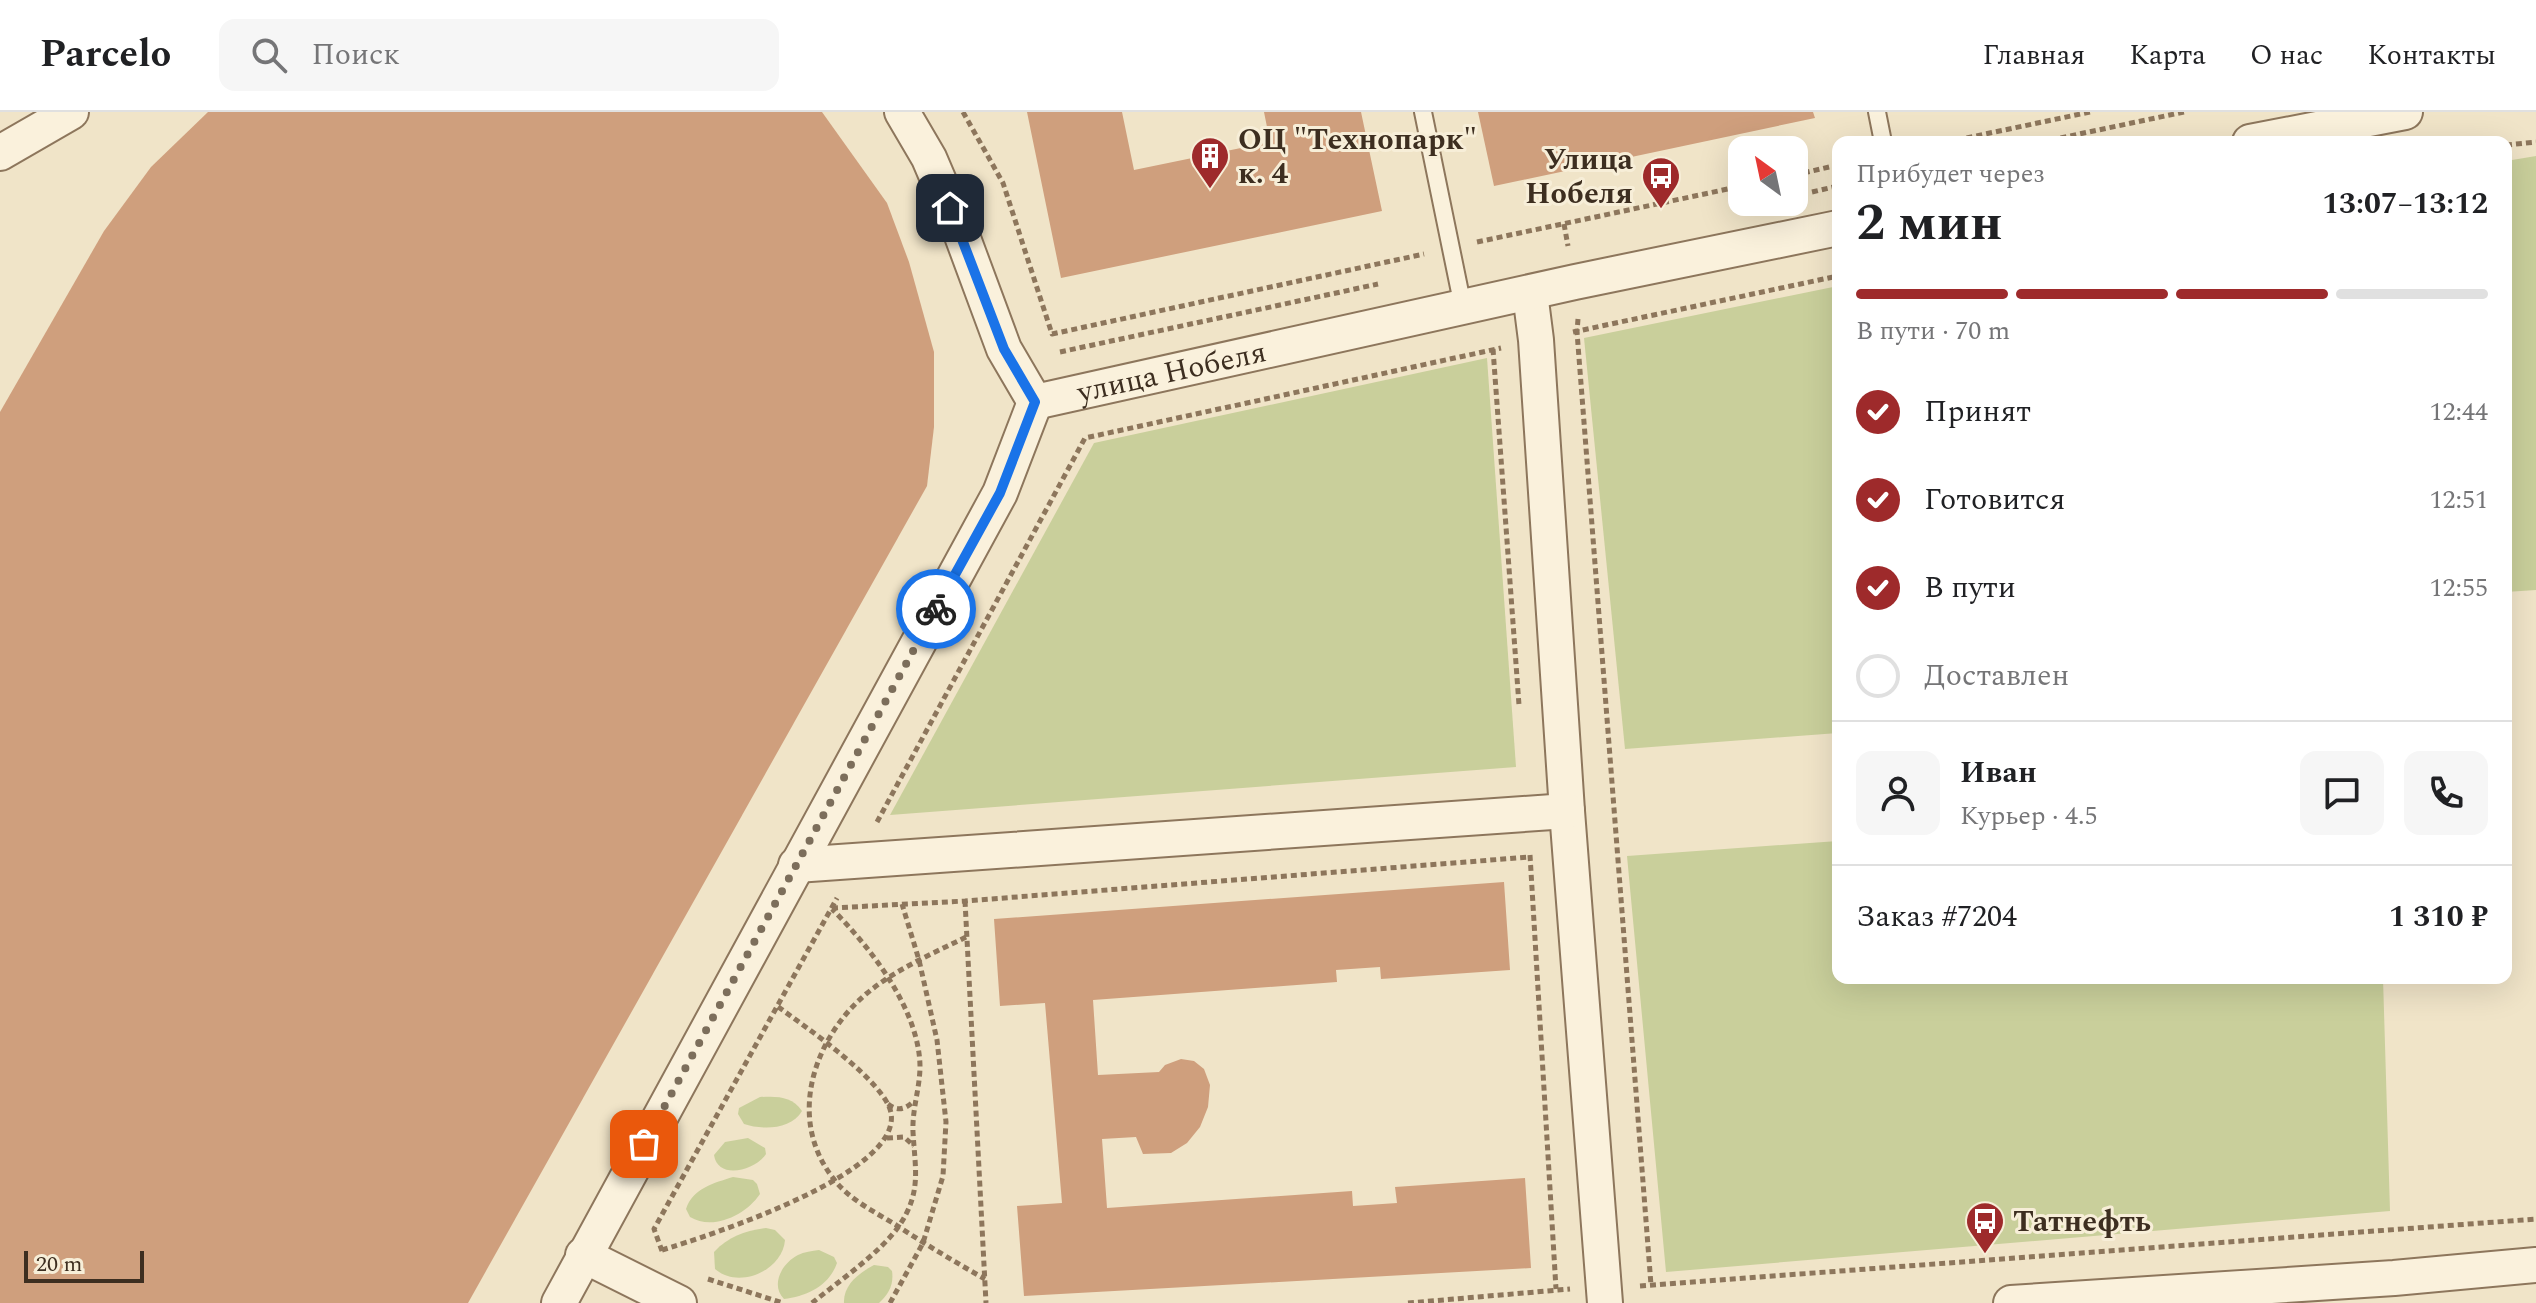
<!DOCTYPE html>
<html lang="ru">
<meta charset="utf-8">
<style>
body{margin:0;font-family:Spectral,serif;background:#f6f6f6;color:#202124;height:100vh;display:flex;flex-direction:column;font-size:30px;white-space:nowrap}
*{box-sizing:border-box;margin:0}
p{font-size:26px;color:#757577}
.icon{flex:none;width:44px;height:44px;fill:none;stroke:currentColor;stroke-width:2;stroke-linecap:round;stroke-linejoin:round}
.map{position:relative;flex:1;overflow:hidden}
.side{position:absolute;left:1832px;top:24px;width:680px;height:848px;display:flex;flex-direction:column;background:#fff;border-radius:16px;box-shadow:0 8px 32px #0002}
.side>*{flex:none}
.needle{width:52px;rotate:327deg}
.controls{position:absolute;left:1728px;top:24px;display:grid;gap:16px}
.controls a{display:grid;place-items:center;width:80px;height:80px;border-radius:16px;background:#fff;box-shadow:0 8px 32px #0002;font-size:40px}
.scale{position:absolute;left:24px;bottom:20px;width:120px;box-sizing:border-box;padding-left:8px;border:4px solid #3d2e20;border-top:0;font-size:22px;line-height:28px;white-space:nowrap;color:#3d2e20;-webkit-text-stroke:6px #f7eed8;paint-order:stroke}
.pin{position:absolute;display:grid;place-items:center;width:68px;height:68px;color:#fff;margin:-34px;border-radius:16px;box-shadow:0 4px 12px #0006}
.courier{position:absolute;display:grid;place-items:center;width:80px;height:80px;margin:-40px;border:6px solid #1a73e8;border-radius:50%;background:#fff;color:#222;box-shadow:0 2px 10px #0007}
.headline em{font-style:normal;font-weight:700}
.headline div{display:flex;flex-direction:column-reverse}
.headline{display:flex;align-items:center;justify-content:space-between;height:136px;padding:0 24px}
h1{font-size:52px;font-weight:700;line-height:60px}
.bar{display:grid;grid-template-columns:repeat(4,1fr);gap:12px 8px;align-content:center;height:96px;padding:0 24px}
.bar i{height:10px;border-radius:6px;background:#e0e0e0}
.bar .on{background:#9e2a2b}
.bar p{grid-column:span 4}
.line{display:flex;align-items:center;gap:20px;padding:0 24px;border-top:2px solid #e0e0e0}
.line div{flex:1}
.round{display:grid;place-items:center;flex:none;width:84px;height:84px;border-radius:16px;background:#f6f6f6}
ol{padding:0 24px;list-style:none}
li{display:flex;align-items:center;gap:24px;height:88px}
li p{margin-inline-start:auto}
li .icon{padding:8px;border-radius:50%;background:#9e2a2b;color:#fff;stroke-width:4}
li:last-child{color:#757577}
li i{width:44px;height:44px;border:4px solid #e0e0e0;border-radius:50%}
header{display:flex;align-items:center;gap:48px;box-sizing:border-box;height:112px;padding:0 40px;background:#fff;border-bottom:2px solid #e0e0e0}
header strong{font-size:38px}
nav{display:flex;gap:44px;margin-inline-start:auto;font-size:28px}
.search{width:560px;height:72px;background:#f6f6f6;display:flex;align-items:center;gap:20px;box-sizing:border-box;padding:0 28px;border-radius:16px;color:#757577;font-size:30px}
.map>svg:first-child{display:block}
</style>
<header>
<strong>Parcelo</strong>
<div class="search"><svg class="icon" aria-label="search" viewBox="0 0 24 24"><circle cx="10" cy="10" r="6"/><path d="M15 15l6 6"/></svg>Поиск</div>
<nav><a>Главная</a><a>Карта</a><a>О нас</a><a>Контакты</a></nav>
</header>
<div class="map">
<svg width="2536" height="1191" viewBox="0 0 2536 1191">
<rect width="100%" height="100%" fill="#f0e4c8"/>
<g fill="#c9cf9b">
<polygon points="2536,44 2536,478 2506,480 2506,49"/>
<polygon points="1838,174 1838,621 1625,637 1584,226"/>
<polygon points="1487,246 1516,655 890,703 1094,331"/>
<polygon points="1838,729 1838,866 2383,866 2390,1099 1666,1160 1627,744"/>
<path d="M 760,985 C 777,984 792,984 802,999 C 791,1018 762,1018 744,1012 L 738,1002 L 739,996 Z"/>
<path d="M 748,1026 L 765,1036 L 766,1042 C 756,1058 718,1069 714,1043 L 725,1030 Z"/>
<path d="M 733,1065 L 753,1068 L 757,1072 L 760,1082 C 746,1103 713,1119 690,1105 L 686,1097 C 693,1076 714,1071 733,1065 Z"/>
<path d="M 766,1116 L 775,1118 L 785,1128 C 783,1158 739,1178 715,1157 L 714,1140 C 729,1124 745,1119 766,1116 Z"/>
<path d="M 819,1138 L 834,1145 L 837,1151 C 829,1174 807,1184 784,1187 C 770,1173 782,1151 798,1143 C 804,1140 812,1139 819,1138 Z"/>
<path d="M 874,1153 L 888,1155 L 892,1159 C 894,1172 889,1182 879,1191 L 844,1191 C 843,1173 859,1161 874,1153 Z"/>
</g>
<g fill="#cf9f7d">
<polygon points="208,0 822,0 887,91 909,150 934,240 934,315 927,374 468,1191 0,1191 0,300 104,119 151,55"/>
<polygon points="1027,0 1122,0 1134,58 1270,30 1264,0 1361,0 1382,99 1061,166"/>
<polygon points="1478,0 1813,0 1815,6 1494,74"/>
<polygon points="1504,770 1510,858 1381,867 1380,855 1336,858 1337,870 1093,888 1098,963 1159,960 1165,953 1181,947 1194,949 1204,957 1210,973 1208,995 1200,1015 1187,1031 1171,1041 1143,1042 1136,1025 1102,1027 1107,1096 1352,1079 1353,1094 1397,1091 1395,1075 1525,1066 1531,1156 1024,1184 1017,1094 1062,1091 1045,891 1000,894 994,807"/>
</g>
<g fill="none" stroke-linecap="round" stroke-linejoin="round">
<g stroke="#8d765c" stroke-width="20">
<g id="lane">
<polyline points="1423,0 1463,195"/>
<polyline points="1877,0 1883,30"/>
</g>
</g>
<g stroke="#8d765c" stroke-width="38">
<g id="street">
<polyline points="902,0 929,46 961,121 1004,237 1035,290"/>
<polyline points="2250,30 2405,0"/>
<polyline points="0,41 71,0"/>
<polyline points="1530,181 1536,228 1567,699 1605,1191"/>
<path id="s1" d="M 1035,290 L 1575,170 L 1838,116"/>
<polyline points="796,753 1567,699"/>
<polyline points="583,1143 679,1191"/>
<polyline points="559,1191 1000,381 1035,290"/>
<polyline points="2011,1191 2394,1166 2536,1153"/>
</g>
</g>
<g stroke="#8d765c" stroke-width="5" stroke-dasharray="6 4" stroke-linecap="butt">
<polyline points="963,0 1003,71 1052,222 1424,142"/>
<polyline points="1947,30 2090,0"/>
<polyline points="2041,30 2184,0"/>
<polyline points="2506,33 2536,30"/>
<polyline points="1800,62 1805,88"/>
<polyline points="1794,63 1838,53"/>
<polyline points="1812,80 1838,74"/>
<polyline points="1564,112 1568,134"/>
<polyline points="1477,130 1742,74"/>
<polyline points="1578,207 1577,220 1651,1173"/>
<polyline points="1573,220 1838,164"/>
<polyline points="1493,237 1519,593"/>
<polyline points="1060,240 1378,172"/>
<polyline points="877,710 1085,326 1501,236"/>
<polyline points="1530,743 1556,1177"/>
<polyline points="965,789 986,1191"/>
<polyline points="832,796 965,789 1530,745"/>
<path d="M 966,825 C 932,842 896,857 866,882 C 813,927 787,1007 833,1066 C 848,1087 875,1100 896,1113 C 925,1132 955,1150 985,1167"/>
<path d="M 888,992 C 898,1000 906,997 914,989"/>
<polyline points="887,1026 904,1025 914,1034"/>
<path d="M 662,1138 C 708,1124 902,1062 891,1001 C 885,969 804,914 777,894"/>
<polyline points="662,1139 654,1117 837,786"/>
<polyline points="708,1167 783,1191"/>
<polyline points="1640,1174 2536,1107"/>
<path d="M 812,1191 C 838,1170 880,1141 899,1114 C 922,1080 915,1057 913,1020 C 912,997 920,976 920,954 C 919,897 870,835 832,797"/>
<polyline points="890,1191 923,1131 943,1064 946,1010 937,928 919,848 902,792"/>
<polyline points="1408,1191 1570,1177"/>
</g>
<use href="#lane" stroke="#faf1dc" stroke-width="16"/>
<use href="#street" stroke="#faf1dc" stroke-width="34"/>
</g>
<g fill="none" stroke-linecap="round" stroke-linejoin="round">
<polyline stroke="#7c6e5b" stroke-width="8" stroke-dasharray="0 14.4" points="644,1032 936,497"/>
<polyline stroke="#1a73e8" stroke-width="10" points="936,497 1000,381 1035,290 1004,237 950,96"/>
</g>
<defs>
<g id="building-pin" transform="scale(2)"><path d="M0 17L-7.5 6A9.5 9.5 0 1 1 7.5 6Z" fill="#9e2a2b" stroke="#f7eed8"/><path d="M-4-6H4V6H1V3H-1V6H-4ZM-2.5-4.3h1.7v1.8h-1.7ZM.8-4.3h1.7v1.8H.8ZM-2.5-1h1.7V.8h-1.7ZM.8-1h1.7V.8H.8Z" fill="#fff"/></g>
<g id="bus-pin" transform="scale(2)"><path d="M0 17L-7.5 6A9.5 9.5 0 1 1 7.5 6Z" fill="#9e2a2b" stroke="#f7eed8"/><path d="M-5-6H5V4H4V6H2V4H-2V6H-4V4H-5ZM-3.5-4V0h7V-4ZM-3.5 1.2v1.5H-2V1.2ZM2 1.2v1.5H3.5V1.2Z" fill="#fff"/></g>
</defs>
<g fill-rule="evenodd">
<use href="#building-pin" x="1210" y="44"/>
<use href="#bus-pin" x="1661" y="64"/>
<use href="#bus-pin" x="1985" y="1109"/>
</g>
<g text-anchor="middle" stroke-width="6" stroke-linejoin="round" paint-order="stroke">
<g font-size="30" font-weight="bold" fill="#3d2e20" stroke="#f7eed8" text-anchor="start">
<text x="1238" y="37">ОЦ "Технопарк"<tspan x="1238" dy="34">к. 4</tspan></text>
<text x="1633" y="57" text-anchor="end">Улица<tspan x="1633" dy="34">Нобеля</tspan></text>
<text x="2013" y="1119">Татнефть</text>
</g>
<g font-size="30" fill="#3d2e20" stroke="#f7eed8">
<text dy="10" stroke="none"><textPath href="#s1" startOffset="140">улица Нобеля</textPath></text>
</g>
</g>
</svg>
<div class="controls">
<a><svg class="needle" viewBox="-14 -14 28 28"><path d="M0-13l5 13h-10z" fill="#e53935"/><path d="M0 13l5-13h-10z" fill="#757577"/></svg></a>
</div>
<div class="scale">20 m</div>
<div class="pin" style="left:644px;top:1032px;background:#ea580c"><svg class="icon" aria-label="bag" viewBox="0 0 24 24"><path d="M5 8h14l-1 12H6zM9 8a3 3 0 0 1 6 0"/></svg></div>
<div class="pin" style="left:950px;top:96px;background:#1f2937"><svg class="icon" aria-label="home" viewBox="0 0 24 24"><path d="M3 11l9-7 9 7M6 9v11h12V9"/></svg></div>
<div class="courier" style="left:936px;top:497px"><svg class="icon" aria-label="bike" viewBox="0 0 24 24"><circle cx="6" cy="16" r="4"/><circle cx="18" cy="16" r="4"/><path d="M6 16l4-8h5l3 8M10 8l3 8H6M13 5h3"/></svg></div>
<section class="side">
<div class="headline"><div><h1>2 мин</h1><p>Прибудет через</p></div><em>13:07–13:12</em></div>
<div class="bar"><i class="on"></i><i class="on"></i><i class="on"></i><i></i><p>В пути · 70 m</p></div>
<ol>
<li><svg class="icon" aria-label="check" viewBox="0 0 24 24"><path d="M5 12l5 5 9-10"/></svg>Принят<p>12:44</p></li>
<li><svg class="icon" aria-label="check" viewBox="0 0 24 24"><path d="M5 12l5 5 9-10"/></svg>Готовится<p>12:51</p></li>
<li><svg class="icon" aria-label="check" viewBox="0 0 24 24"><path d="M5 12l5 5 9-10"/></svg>В пути<p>12:55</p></li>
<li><i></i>Доставлен</li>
</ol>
<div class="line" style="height:144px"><a class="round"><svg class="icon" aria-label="person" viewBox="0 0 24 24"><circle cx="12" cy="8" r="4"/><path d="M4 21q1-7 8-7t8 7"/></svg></a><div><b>Иван</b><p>Курьер · 4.5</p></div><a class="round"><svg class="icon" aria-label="chat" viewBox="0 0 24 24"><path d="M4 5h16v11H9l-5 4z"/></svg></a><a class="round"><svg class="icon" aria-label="phone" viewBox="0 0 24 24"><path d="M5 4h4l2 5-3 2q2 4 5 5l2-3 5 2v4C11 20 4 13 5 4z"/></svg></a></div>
<div class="line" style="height:104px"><div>Заказ #7204</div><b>1 310 ₽</b></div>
</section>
</div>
